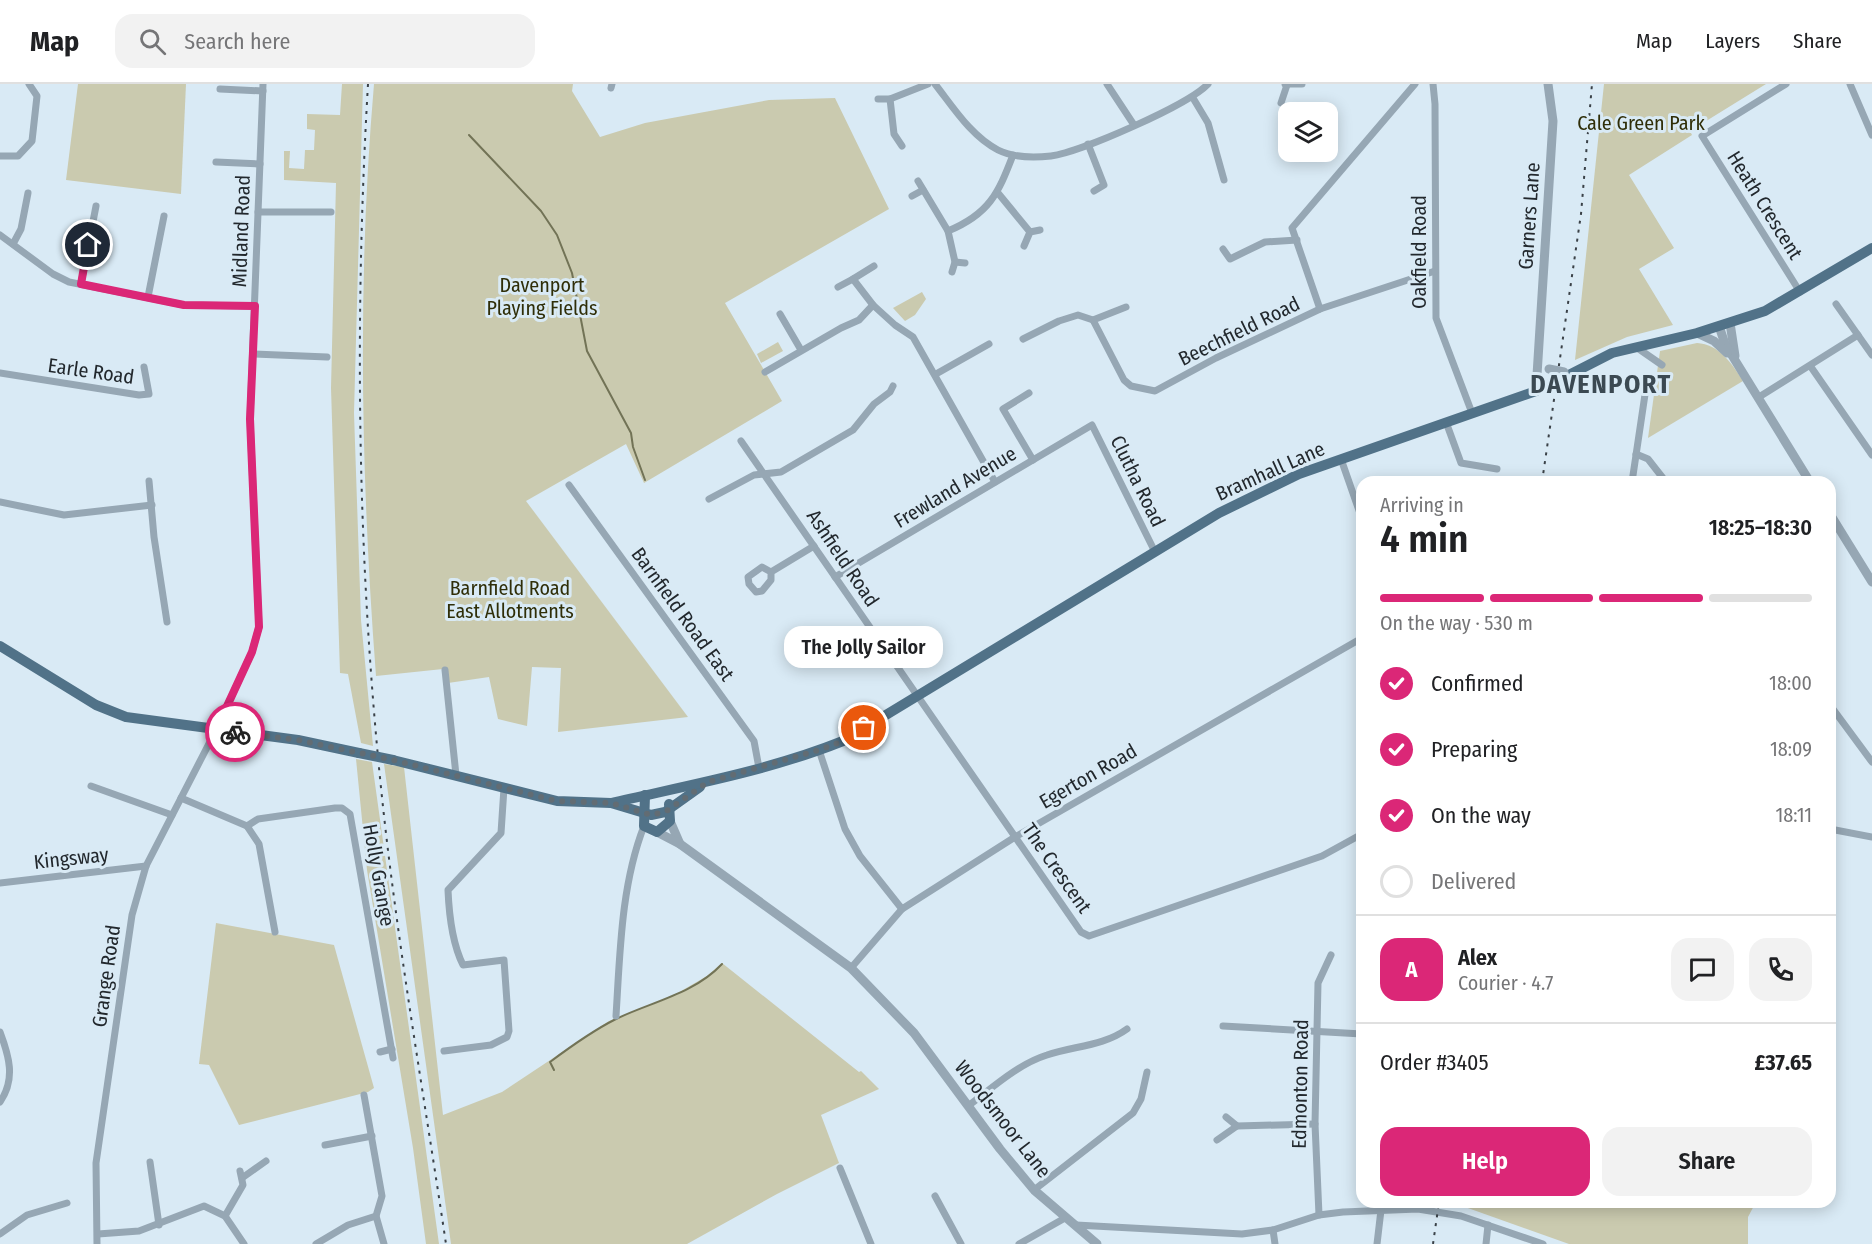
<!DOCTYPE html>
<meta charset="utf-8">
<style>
body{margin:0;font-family:"Fira Sans Condensed",sans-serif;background:#f2f2f2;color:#202124;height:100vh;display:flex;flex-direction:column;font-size:22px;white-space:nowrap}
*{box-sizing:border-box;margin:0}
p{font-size:20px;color:#757577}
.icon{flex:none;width:33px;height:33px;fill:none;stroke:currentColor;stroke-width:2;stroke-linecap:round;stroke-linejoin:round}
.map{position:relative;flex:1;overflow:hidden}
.drawer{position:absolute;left:1356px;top:392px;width:480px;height:732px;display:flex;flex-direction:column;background:#fff;border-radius:18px;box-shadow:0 3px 15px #0003}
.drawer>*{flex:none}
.fabs{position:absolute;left:1278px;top:18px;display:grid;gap:12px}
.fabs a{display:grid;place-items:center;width:60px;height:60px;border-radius:12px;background:#fff;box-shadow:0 3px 15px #0003;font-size:30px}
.pin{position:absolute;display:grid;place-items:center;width:51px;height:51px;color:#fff;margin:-26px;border:3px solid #fff;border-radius:50%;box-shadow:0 2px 6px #0007}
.courier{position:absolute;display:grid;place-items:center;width:60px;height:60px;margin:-30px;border:4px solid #db2777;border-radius:50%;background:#fff;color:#222;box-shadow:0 2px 8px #0007}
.bubble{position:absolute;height:42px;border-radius:18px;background:#fff;box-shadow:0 3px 15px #0003;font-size:20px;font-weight:600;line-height:42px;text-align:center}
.headline em{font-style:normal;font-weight:600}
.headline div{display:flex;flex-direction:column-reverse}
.headline{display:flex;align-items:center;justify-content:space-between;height:102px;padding:0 24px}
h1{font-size:39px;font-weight:600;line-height:45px}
.bar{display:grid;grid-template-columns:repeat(4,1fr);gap:9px 6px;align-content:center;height:72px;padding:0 24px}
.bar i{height:8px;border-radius:4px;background:#e0e0e0}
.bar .current{background:#db2777}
.bar p{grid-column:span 4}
.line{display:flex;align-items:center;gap:15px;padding:0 24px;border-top:2px solid #e0e0e0}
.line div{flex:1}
.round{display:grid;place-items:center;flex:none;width:63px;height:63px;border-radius:18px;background:#f2f2f2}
ol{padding:0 24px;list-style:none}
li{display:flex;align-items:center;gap:18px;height:66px}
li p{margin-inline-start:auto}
li .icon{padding:6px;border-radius:50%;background:#db2777;color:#fff;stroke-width:4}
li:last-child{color:#757577}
li i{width:33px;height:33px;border:3px solid #e0e0e0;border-radius:50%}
.action{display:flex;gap:12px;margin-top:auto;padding:12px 24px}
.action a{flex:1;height:69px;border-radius:18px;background:#db2777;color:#fff;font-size:24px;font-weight:600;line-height:69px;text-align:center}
.action a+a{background:#f2f2f2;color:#202124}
header{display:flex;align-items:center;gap:36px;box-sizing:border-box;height:84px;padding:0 30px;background:#fff;border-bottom:2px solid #e0e0e0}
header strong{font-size:28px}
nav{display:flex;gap:33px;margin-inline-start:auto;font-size:21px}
.search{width:420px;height:54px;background:#f2f2f2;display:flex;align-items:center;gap:15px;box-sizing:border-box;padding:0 21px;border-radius:18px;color:#757577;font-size:22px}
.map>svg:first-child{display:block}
</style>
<header>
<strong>Map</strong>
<div class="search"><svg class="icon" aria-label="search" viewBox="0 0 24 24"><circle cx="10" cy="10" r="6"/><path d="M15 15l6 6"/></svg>Search here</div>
<nav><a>Map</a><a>Layers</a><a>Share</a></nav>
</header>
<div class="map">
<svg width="1872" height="1160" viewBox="0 0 1872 1160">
<rect width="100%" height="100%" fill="#d9eaf5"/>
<g fill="#cacaaf">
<polygon points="78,0 186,0 181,110 66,96"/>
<polygon points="342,0 363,0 354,329 361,536 373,662 361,659 348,590 340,589 331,304 336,99 284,96 284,67 290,67 289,84 304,85 305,66 314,66 315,46 307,45 307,30 340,31"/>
<path d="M 374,0 L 573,0 L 572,7 L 600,53 L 645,39 L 769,16 L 835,14 L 889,125 L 725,219 L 782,317 L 644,399 L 626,360 L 526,417 L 688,633 L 558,648 L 561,584 L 532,583 L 527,642 L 498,635 L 489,593 L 448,599 L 443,585 L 376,592 C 361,395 357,197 374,0 Z"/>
<polygon points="1604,0 1766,0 1690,47 1692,51 1629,91 1674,164 1639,185 1673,241 1627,253 1575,276"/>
<polygon points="922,208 926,215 915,231 905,237 893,224"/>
<polygon points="778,258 783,267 761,279 757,270"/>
<path d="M 1697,259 C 1719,260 1732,280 1743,297 L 1648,354 L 1660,267 Z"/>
<polygon points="356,675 372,678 439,1160 426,1160 413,1064 367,786"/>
<polygon points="384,680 404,683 443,1031 502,1008 609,937 669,914 707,892 722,879 859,988 861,987 879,1005 821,1031 839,1079 777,1110 687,1160 451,1160"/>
<polygon points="216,839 334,861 374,1004 368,1008 239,1041 209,981 199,980"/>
<polygon points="1451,1118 1756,1118 1748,1133 1748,1160 1569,1160"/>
</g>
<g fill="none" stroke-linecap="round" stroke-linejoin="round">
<g stroke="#727356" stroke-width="2">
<polyline points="469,51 541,127 557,151 572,189 587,267 631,349 633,363 645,396"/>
<path d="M 554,986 L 550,978 C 570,963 592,947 616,935 C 651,918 694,910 722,880"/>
</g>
<g stroke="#96a7b4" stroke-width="7">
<path d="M 935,0 C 953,23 971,52 998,66 C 1014,74 1033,74 1051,72 C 1081,68 1188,21 1208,0"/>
<polyline points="1107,0 1134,41"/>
<polyline points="1285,0 1302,0"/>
<polyline points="1433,0 1435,20 1436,234 1472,329"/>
<polyline points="1786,0 1702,52 1800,208"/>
<polyline points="1850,0 1872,51"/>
<polyline points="611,4 612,0"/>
<polyline points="220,5 263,7"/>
<polyline points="1193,14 1208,39 1224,96"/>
<polyline points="878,15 890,15 928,0"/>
<polyline points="890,15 894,50 902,62"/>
<polyline points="1281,19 1287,1"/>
<polyline points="1088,60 1104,101 1094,107"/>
<polyline points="0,72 18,72 32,57 37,12 29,0"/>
<polyline points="216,78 260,80"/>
<polyline points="918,97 948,147"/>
<polyline points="998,109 1030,148"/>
<polyline points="912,112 923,106"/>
<polyline points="258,128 331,128"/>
<polyline points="0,151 53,190 69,198 184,221 255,222"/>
<polyline points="13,160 21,145 28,109"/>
<polyline points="1024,162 1030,148 1040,146"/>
<polyline points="1223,165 1230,175 1265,158 1297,156"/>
<polyline points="955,178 965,179"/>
<path d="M 952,188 L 955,178 L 948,147 C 989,130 998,110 1013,71"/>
<polyline points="81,200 96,122"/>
<polyline points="838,203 853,195"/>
<polyline points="148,213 164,132"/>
<polyline points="1836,220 1872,271"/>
<polyline points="873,221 853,195 874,182"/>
<polyline points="1126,223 1093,236 1124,296 1131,302 1155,307 1216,274 1320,225 1435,187"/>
<polyline points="1320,225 1292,144 1415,0"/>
<polyline points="780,230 801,266"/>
<polyline points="1023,255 1059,237 1078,231 1093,236"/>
<polyline points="1636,263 1662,281"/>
<polyline points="253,270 327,273"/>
<polyline points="1811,283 1872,371"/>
<polyline points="765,288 841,244 859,236 873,221 895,241 913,253 995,398"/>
<polyline points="0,289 139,311 149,310 144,283"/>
<polyline points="936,290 989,260"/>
<polyline points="1029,309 1003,325 1033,376"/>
<polyline points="1759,313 1858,251"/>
<polyline points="1446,338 1461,379 1497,385"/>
<polyline points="741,357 1081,848 1089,852 1322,772 1362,750"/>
<polyline points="1636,370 1648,375 1666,398"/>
<polyline points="1341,375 1362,435"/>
<polyline points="149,397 154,453 167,538"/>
<polyline points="1632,398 1647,297"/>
<polyline points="569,401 754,657 759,684"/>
<polyline points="709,415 754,391 781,388 853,346 874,320 890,308 893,302"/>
<polyline points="0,418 64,431 152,421"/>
<polyline points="771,488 762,483 748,493 749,500 756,508 762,507 771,496 771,488 814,462"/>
<polyline points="835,493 1092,341 1155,468"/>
<polyline points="445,586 456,691"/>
<polyline points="1830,621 1872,678"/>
<polyline points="819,666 845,745 860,772 902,825"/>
<polyline points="91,702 172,731"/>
<polyline points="181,714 247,742 259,760 275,848"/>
<polyline points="247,742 258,735 335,724 342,724 350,730 393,974"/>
<polyline points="1830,745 1872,753"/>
<polyline points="0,799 146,782"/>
<polyline points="851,884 902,825 1015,753 1362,554"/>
<path d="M 616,932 C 620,869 621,801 644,742"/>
<polyline points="1223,942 1362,950"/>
<path d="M 0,948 C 9,972 16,995 0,1018"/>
<path d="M 444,967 L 491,961 L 507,953 L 509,947 L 504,876 L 463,881 C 452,859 449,830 448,806 L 501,749 L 504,704"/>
<polyline points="380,968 392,965"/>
<path d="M 968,1022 C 992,1004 1018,980 1047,971 C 1073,962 1104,962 1127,945"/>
<polyline points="1226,1033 1237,1042 1315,1040"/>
<polyline points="1217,1056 1237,1042"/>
<polyline points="325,1061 372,1052"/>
<polyline points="150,1078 159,1141"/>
<polyline points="840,1084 871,1160"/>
<polyline points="242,1094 266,1077"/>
<polyline points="1034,1106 1133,1029 1141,1015 1147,988"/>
<polyline points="935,1112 961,1160"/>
<polyline points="1319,1131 1315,1040 1318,899 1331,871"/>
<polyline points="225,1132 243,1101 240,1087"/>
<polyline points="376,1132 384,1160"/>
<polyline points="1076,1141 1242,1150 1273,1146 1319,1131 1343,1128 1418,1125 1461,1132 1543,1160"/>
<polyline points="1273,1146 1275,1160"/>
<polyline points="0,1150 27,1131 67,1119"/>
<polyline points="98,1150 139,1147 204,1122 225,1132 244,1160"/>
<polyline points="97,1160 96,1079 132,831 146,782 216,646 252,568 259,543 250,335 263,0"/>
<polyline points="316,1160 348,1141 376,1132 382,1112 364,1011"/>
<polyline points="1019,1160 1065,1134"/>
<polyline points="1377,1160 1381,1126"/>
<polyline points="1486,1160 1488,1141"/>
</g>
<g stroke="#96a7b4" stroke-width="9">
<polyline points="1730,239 1735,272"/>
<polyline points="1719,242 1725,260 1810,398"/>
<polyline points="1697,249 1714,257 1727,269"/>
<polyline points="1536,307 1553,37 1548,0"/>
<polyline points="1830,430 1872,498"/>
<polyline points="670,737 680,760"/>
<polyline points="657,748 680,760 851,884 914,949 1000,1065 1034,1106 1097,1160"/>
</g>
<g stroke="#517288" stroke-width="10">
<polyline points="1565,293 1612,269 1697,249 1765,227 1872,164"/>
<polyline points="0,562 96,621 126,633 298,656 359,669"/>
<polyline points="393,676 557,717 611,719 651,731 665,728 700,703"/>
<polyline points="645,711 644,742 657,748 670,737 669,720"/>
<path d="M 611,719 C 689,701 768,687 843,657 L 1219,429 L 1299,390 L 1536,307"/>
</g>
<g stroke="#3a4147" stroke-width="2" stroke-dasharray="3 6" stroke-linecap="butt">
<path d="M 368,0 C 355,224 357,449 378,673 C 393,836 422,998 446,1160"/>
<polyline points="1542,398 1581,130 1592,0"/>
<polyline points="1433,1160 1439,1118"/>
</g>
<polyline stroke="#96a7b4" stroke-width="9" points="1549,285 1564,288"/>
<g stroke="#517288" stroke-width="10">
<polyline points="1536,307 1565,293"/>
<polyline points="359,669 393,676"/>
</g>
</g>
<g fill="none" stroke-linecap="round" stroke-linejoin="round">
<polyline stroke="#626c73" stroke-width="6" stroke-dasharray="0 10.8" points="235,648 298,656 393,676 557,717 611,719 651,731 665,728 708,698 819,666 843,657 864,644"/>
<polyline stroke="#db2777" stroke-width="8" points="88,161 81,200 184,221 255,222 250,335 259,543 252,568 216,646 235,648"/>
</g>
<g text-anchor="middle" stroke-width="6" stroke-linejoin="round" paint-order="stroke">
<g font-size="20" fill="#2f2e08" stroke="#d9eaf5">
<text x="1641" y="46">Cale Green Park</text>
<text x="542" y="208">Davenport<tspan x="542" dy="23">Playing Fields</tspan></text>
<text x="510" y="511">Barnfield Road<tspan x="510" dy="23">East Allotments</tspan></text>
</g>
<g font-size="20" fill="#22282d" stroke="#d9eaf5">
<text transform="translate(1765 121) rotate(58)" y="7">Heath Crescent</text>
<text transform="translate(1529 132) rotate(-86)" y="7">Garners Lane</text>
<text transform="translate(241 147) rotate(-88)" y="7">Midland Road</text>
<text transform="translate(1419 168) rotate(-90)" y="7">Oakfield Road</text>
<text transform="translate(1239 247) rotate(-26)" y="7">Beechfield Road</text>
<text transform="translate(91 287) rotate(8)" y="7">Earle Road</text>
<text transform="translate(1270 387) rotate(-24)" y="7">Bramhall Lane</text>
<text transform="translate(1138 397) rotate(64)" y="7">Clutha Road</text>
<text transform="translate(955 403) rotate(-31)" y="7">Frewland Avenue</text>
<text transform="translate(843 474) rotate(56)" y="7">Ashfield Road</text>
<text transform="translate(683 530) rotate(54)" y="7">Barnfield Road East</text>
<text transform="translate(1088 692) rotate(-30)" y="7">Egerton Road</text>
<text transform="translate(71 774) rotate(-6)" y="7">Kingsway</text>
<text transform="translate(1057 784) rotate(55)" y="7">The Crescent</text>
<text transform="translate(379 791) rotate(80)" y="7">Holly Grange</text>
<text transform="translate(106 892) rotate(-82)" y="7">Grange Road</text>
<text transform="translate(1300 1000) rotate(-89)" y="7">Edmonton Road</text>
<text transform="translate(1003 1035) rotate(52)" y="7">Woodsmoor Lane</text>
</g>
<g font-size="26" font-weight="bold" letter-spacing="1.5" fill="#3b4952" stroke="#d9eaf5">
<text x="1601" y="309">DAVENPORT</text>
</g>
</g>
</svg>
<div class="fabs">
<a><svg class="icon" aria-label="layers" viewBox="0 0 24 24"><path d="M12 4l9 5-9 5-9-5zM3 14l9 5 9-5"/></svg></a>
</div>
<div class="pin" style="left:864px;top:644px;background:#ea580c"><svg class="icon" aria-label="bag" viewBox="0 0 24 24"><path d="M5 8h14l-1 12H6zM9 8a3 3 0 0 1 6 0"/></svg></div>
<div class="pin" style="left:88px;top:161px;background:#1f2937"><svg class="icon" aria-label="home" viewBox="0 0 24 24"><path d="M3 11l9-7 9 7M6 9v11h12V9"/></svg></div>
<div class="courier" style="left:235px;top:648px"><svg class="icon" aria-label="bike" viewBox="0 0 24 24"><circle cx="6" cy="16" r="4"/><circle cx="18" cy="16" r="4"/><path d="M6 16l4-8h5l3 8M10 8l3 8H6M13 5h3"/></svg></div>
<div class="bubble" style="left:784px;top:542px;width:159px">The Jolly Sailor</div>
<section class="drawer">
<div class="headline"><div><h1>4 min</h1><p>Arriving in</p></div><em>18:25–18:30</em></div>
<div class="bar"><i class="current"></i><i class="current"></i><i class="current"></i><i></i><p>On the way · 530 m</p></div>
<ol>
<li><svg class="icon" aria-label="check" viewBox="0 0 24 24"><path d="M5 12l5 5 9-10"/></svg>Confirmed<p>18:00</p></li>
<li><svg class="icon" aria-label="check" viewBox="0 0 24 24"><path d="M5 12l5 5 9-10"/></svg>Preparing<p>18:09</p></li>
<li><svg class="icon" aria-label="check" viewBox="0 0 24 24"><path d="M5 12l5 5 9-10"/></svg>On the way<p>18:11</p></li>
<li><i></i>Delivered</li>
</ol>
<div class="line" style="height:108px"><b class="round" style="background:#db2777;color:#fff">A</b><div><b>Alex</b><p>Courier · 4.7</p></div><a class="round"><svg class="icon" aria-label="chat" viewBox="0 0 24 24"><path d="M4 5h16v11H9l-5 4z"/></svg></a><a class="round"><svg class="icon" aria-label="phone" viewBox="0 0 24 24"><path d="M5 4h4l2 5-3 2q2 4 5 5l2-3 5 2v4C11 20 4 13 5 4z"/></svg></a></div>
<div class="line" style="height:78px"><div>Order #3405</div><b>£37.65</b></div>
<div class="action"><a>Help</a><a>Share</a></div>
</section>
</div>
